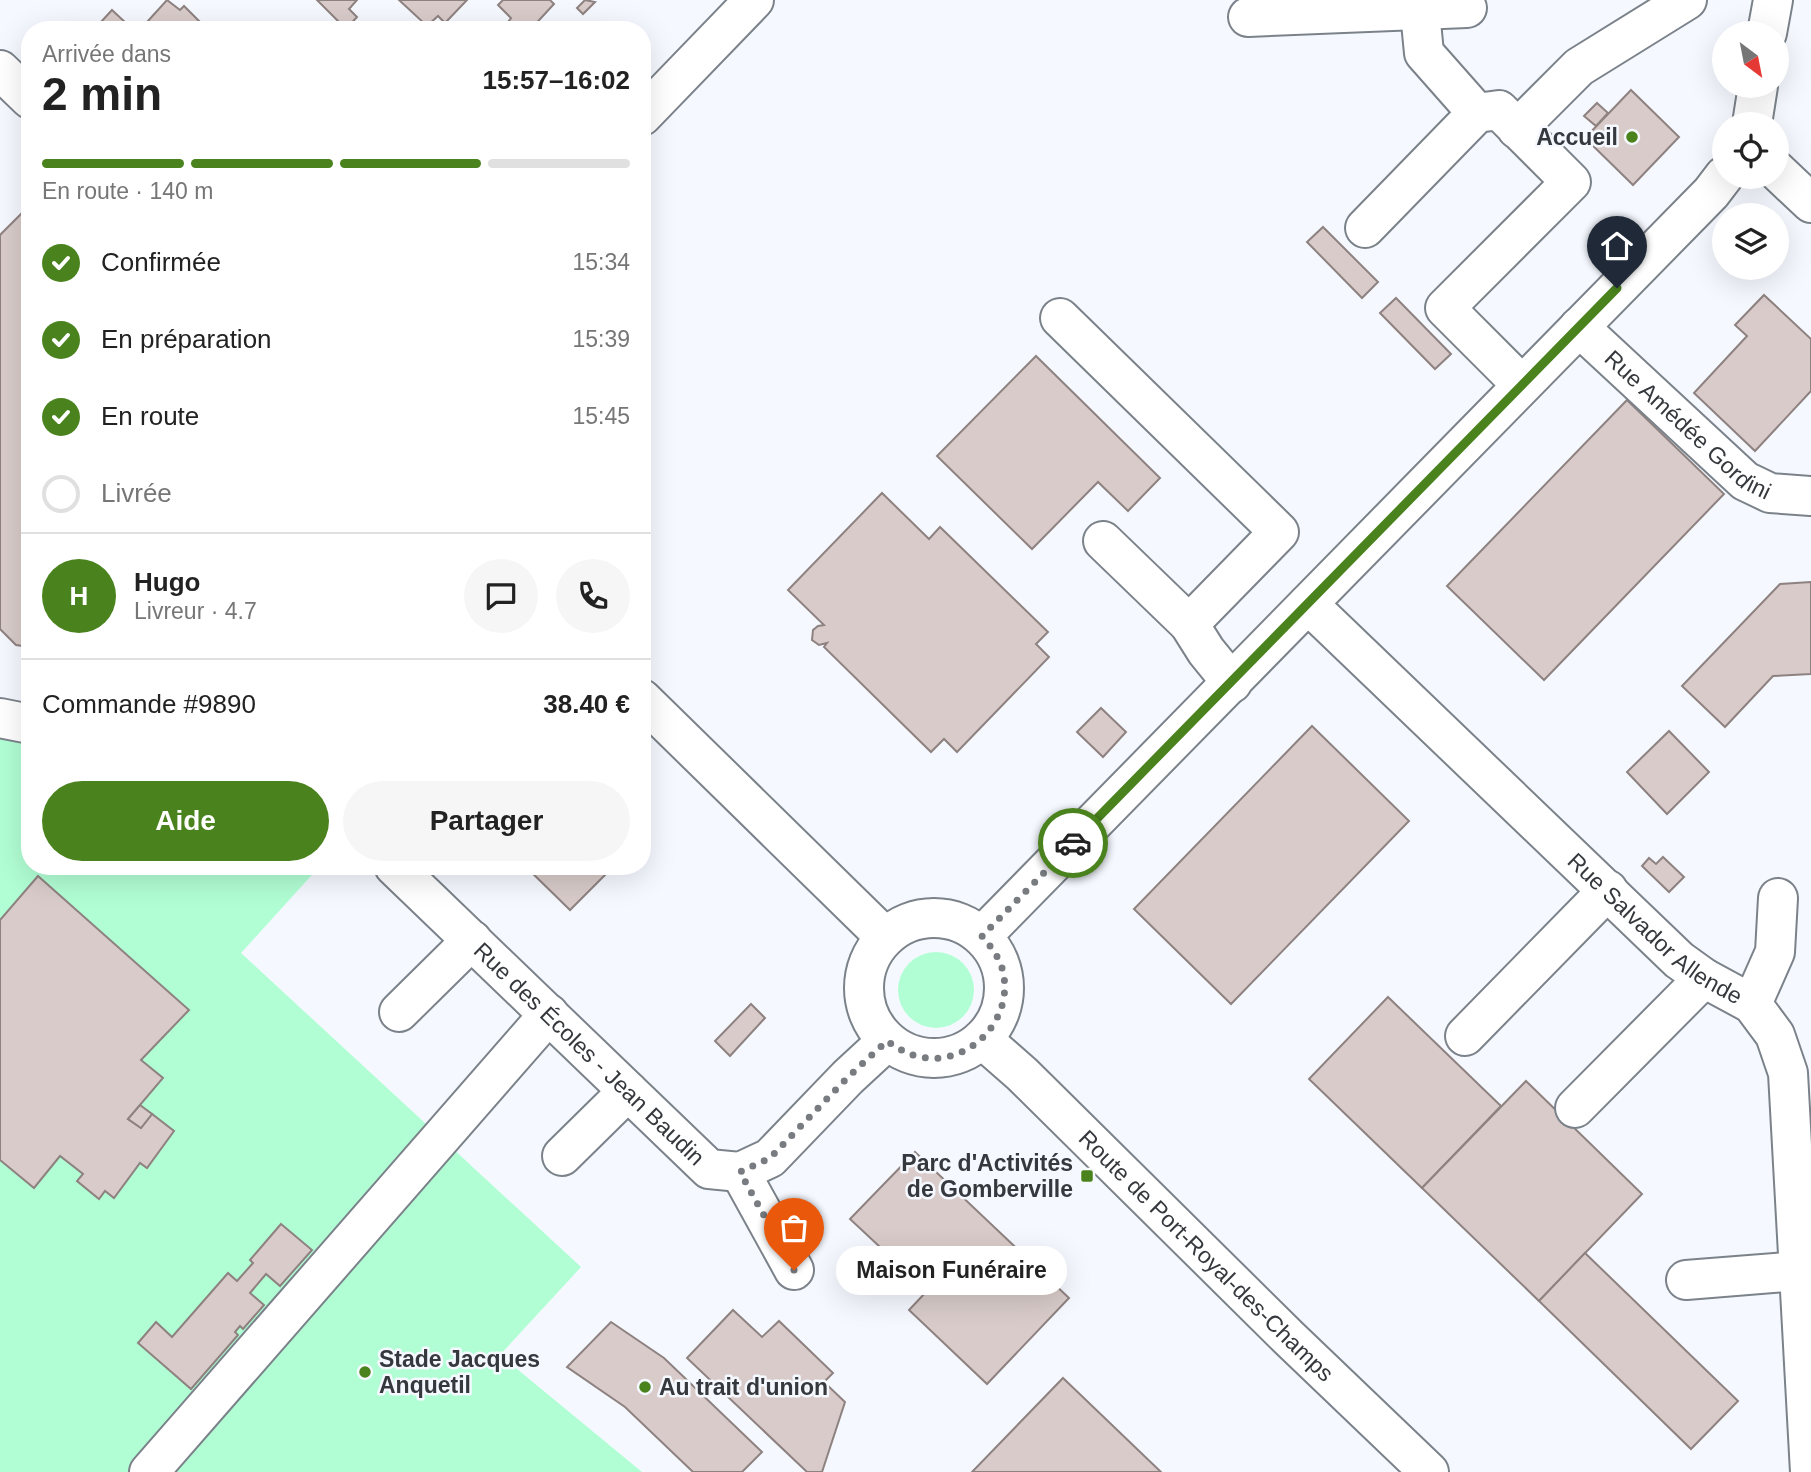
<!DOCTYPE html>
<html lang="fr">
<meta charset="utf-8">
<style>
body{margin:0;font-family:Arial,sans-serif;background:#f6f6f6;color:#222;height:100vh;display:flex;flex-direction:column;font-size:26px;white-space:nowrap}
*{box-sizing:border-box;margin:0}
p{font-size:23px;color:#767676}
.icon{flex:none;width:38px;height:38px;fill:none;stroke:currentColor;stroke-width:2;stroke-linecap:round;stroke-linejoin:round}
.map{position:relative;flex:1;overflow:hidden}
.drawer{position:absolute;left:21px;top:21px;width:630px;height:854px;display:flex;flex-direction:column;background:#fff;border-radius:28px;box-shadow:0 7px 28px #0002}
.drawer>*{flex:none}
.needle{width:46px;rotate:148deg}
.buttons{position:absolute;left:1712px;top:21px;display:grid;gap:14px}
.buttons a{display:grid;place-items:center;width:77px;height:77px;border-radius:50%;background:#fff;box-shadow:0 7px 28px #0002;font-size:35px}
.pin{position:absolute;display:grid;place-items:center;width:60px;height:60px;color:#fff;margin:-72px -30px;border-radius:50% 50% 50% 0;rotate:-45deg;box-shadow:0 0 7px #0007}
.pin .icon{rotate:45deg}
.courier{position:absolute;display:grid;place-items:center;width:70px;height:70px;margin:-35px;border:5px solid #4a831e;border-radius:50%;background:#fff;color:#222;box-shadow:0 2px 9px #0007}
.bubble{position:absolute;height:49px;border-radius:24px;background:#fff;box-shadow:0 7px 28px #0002;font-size:23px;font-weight:700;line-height:49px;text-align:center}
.head em{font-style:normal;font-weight:700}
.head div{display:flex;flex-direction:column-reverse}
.head{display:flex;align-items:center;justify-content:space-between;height:119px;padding:0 21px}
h1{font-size:46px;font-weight:700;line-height:52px}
.bar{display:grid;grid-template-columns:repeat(4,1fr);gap:10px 7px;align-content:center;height:84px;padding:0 21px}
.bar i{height:9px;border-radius:5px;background:#e0e0e0}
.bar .current{background:#4a831e}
.bar p{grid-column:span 4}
.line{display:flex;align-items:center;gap:18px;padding:0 21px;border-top:2px solid #e0e0e0}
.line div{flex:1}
.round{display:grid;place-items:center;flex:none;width:74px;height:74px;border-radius:37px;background:#f6f6f6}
ol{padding:0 21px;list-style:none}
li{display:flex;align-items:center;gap:21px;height:77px}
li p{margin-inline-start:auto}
li .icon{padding:7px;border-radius:50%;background:#4a831e;color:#fff;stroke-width:4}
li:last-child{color:#767676}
li i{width:38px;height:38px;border:4px solid #e0e0e0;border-radius:50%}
.primary-button{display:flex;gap:14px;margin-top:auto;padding:14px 21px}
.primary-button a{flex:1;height:80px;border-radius:42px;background:#4a831e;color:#fff;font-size:28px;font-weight:700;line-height:80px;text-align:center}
.primary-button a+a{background:#f6f6f6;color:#222}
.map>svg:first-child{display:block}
</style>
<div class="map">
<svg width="1811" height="1472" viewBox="0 0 1811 1472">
<rect width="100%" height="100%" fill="#f5f9ff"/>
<g fill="#b1fed4">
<polygon points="0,739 30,745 30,866 320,866 241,953 581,1267 500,1355 642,1472 0,1472"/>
<circle cx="936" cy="990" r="38"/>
</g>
<g fill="#d8cbc9" stroke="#8e8281" stroke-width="2">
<polygon points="167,0 180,10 184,6 208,30 155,30 147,22"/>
<polygon points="317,0 357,0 349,9 357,17 346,29"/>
<polygon points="399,0 467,0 445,23 438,16 427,26"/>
<polygon points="503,0 550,0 554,4 530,30 502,30 511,18 498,5"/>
<polygon points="585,0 595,2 583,14 577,8"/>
<polygon points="112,10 126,23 120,30 107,30 100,23"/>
<polygon points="1631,90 1679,137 1633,185 1585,138"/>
<polygon points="1597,103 1608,113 1596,126 1584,116"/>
<polygon points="30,205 30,647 16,645 0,629 0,235"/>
<polygon points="1323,227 1378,282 1362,298 1307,242"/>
<polygon points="1764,295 1811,339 1811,391 1755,451 1694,393 1747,336 1735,325"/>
<polygon points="1396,298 1451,354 1435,369 1380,313"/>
<polygon points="1036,356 1160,478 1128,511 1098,482 1032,549 937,456"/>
<polygon points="1627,400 1724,494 1544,680 1447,586"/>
<polygon points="882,493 929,539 940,527 1048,632 1036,644 1049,657 957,752 944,739 931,752 824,647 827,643 819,645 812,640 813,630 818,626 824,625 788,590"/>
<polygon points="1811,582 1811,674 1773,676 1725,727 1682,686 1780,584"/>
<polygon points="1101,708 1126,732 1103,757 1077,732"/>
<polygon points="1312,726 1409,821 1231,1004 1134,909"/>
<polygon points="1669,731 1709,772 1667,814 1627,772"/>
<polygon points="1663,857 1684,877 1669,892 1642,866 1649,858 1656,864"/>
<polygon points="525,866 604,866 609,871 570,910"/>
<polygon points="38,876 189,1010 141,1060 163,1078 128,1119 141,1128 152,1114 174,1131 147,1168 140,1163 114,1198 105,1191 99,1199 77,1181 83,1174 60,1156 34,1188 0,1160 0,920"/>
<polygon points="1388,997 1501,1106 1422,1188 1309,1079"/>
<polygon points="751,1004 765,1018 730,1056 715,1041"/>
<polygon points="1526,1081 1642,1194 1539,1301 1422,1188"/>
<polygon points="140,1105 152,1114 141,1128 128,1119"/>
<polygon points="915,1152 1069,1298 987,1384 909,1310 927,1291 850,1219"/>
<polygon points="281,1224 312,1250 280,1286 266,1274 250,1293 264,1305 243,1329 240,1326 235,1332 238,1335 191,1389 138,1343 156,1322 172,1337 228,1273 237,1281 253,1263 250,1260"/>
<polygon points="1585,1253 1738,1401 1691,1449 1539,1301"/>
<polygon points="733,1310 762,1337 779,1321 833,1373 824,1382 845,1402 822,1472 807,1472 687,1358"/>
<polygon points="611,1322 664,1358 762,1452 742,1472 693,1472 625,1407 567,1367"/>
<polygon points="1063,1378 1161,1472 972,1472"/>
</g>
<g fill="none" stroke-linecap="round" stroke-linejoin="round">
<g stroke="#7b828a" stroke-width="42">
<g id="minor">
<polyline points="1420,12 1424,53 1477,113"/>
<polyline points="1248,17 1467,8"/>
<polyline points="1767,33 1773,0"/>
<polyline points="642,116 754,0"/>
<polyline points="1752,124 1758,86"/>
<polyline points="1517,129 1579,67 1687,0"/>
<polyline points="1776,170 1811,203"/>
<polyline points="1365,228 1477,113 1499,110 1571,182 1445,308 1522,385"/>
<polyline points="1060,318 1279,532 1189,624"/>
<path id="s1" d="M 1579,327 L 1745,481 L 1770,493 L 1811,496"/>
<polyline points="1103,541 1189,624 1206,651 1232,683"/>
<path id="s2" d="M 1308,604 L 1679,960 L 1704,978 L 1752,1004 L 1775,1035 L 1788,1073 L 1810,1472"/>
<polyline points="0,718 30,724"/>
<path id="s3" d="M 394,866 L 709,1169 L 740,1172 L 770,1158 L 848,1077 L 887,1041"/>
<polyline points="982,936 1711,193 1724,176"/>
<polyline points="1752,1004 1775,952 1778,898"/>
<polyline points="399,1012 472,940"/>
<polyline points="1465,1036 1608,890"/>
<polyline points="1575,1108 1704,978"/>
<polyline points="562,1156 628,1091"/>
<polyline points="740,1172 794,1270"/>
<polyline points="1686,1280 1798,1271"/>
<polyline points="149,1472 549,1014"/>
</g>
</g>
<g stroke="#7b828a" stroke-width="42">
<g id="major">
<polyline points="0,70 30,99"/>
<polyline points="642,699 885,937"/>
<circle cx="934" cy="988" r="70"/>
<path id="s4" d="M 982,1039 L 1022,1074 L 1289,1338 L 1429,1472"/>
</g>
</g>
<use href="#minor" stroke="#fff" stroke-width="38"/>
<use href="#major" stroke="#fff" stroke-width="38"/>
</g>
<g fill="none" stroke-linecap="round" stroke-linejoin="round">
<path stroke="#787c80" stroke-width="7" stroke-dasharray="0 12.6" d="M 794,1270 L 740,1172 L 770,1158 L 848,1077 L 887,1041 C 896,1047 905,1053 916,1056 C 967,1070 1017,1019 1002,968 C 998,955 990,946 982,936 L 1073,843"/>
<polyline stroke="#4a831e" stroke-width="9" points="1073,843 1617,288"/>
</g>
<g fill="#4a831e" stroke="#f5f9ff" stroke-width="2.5">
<circle cx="1632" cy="137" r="7"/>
<rect x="1080" y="1169" width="14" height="14" rx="3.5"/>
<circle cx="365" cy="1372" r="7"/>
<circle cx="645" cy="1387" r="7"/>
</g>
<g text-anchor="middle" stroke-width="5" stroke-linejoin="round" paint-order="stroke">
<g font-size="23" font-weight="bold" fill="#35383c" stroke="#f5f9ff" text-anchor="end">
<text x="1618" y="145">Accueil</text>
<text x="1073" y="1171">Parc d'Activités<tspan x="1073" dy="26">de Gomberville</tspan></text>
<text x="379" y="1367" text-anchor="start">Stade Jacques<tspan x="379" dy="26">Anquetil</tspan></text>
<text x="659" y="1395" text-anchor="start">Au trait d'union</text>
</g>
<g font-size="23" fill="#35383c" stroke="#f5f9ff">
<text dy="8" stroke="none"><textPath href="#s1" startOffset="147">Rue Amédée Gordini</textPath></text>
<text dy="8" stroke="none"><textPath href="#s2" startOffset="476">Rue Salvador Allende</textPath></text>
<text dy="8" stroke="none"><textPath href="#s3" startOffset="271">Rue des Écoles - Jean Baudin</textPath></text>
<text dy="8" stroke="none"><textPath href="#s4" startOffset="312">Route de Port-Royal-des-Champs</textPath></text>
</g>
</g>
</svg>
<div class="buttons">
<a><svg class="needle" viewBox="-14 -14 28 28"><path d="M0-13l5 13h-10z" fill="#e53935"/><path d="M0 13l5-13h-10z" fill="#767676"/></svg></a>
<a><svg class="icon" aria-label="locate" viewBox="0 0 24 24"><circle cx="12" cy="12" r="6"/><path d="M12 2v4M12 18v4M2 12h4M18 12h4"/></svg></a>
<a><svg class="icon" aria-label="layers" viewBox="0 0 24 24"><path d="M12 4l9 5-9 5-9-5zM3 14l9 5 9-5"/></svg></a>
</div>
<div class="pin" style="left:794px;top:1270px;background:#ea580c"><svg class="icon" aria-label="bag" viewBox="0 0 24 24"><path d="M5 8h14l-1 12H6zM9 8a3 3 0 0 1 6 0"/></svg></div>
<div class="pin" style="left:1617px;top:288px;background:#1f2937"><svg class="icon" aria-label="home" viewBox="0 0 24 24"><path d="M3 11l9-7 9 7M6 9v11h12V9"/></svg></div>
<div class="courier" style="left:1073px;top:843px"><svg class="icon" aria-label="car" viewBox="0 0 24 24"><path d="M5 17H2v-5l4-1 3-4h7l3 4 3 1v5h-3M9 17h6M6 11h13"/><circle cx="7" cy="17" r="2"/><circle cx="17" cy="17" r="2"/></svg></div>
<div class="bubble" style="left:836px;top:1246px;width:231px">Maison Funéraire</div>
<section class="drawer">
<div class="head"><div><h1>2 min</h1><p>Arrivée dans</p></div><em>15:57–16:02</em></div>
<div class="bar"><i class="current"></i><i class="current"></i><i class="current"></i><i></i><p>En route · 140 m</p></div>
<ol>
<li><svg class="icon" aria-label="check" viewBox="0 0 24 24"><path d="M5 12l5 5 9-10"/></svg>Confirmée<p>15:34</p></li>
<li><svg class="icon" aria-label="check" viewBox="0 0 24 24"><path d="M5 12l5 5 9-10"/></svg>En préparation<p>15:39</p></li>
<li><svg class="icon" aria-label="check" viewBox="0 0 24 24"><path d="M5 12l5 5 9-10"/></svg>En route<p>15:45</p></li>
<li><i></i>Livrée</li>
</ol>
<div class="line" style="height:126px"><b class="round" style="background:#4a831e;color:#fff">H</b><div><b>Hugo</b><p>Livreur · 4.7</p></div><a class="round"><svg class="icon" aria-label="chat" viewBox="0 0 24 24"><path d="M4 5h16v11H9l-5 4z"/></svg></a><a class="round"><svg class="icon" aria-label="phone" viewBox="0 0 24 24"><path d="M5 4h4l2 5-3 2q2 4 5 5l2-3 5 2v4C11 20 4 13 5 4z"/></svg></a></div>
<div class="line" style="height:91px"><div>Commande #9890</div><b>38.40 €</b></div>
<div class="primary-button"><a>Aide</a><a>Partager</a></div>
</section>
</div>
